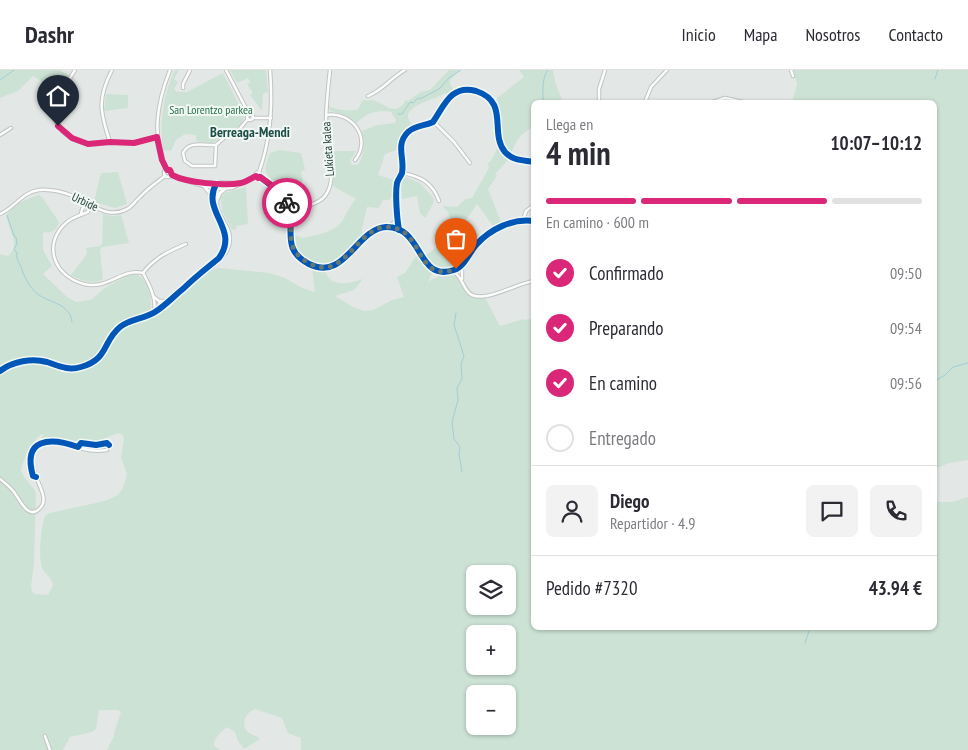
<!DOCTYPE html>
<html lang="es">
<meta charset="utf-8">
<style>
body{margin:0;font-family:"PT Sans Narrow",sans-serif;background:#f2f2f3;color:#2b2b33;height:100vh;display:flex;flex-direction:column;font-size:19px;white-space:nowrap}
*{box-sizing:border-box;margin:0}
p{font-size:16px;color:#7c7c81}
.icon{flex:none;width:28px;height:28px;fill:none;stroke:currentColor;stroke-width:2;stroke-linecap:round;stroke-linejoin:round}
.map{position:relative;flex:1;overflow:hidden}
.panel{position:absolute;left:531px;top:30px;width:406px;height:530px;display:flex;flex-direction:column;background:#fff;border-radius:8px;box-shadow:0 1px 4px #0004}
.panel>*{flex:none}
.fabs{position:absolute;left:466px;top:495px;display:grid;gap:10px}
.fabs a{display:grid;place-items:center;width:50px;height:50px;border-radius:8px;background:#fff;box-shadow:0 1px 4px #0004;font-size:25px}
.pin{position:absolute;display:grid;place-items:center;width:42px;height:42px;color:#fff;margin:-51px -21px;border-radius:50% 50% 50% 0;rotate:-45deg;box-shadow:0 0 5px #0007}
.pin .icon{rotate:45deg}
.courier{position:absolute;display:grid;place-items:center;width:50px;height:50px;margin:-25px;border:4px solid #db2777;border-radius:50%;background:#fff;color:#222;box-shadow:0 1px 6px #0007}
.summary em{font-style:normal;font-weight:600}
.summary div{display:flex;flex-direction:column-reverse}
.summary{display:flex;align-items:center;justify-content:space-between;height:85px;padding:0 15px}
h1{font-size:32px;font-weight:600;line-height:38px}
.bar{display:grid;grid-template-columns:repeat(4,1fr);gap:8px 5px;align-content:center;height:60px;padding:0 15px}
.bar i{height:6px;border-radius:4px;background:#e1e1e2}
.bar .current{background:#db2777}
.bar p{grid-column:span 4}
.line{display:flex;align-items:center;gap:12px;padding:0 15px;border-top:1px solid #e1e1e2}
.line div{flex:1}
.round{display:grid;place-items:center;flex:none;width:52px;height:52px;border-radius:8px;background:#f2f2f3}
ol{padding:0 15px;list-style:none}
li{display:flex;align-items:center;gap:15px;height:55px}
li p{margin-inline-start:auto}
li .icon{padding:5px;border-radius:50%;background:#db2777;color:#fff;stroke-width:4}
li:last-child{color:#7c7c81}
li i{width:28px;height:28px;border:2px solid #e1e1e2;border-radius:50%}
header{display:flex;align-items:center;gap:30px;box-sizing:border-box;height:70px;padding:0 25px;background:#fff;border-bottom:1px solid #e1e1e2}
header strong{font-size:24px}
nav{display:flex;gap:28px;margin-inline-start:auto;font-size:18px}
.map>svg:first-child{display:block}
</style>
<header>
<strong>Dashr</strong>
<nav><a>Inicio</a><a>Mapa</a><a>Nosotros</a><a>Contacto</a></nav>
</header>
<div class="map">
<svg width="968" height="680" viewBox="0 0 968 680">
<rect width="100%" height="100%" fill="#e3e8e6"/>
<g fill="#cce2d4" fill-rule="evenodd">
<polygon points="0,0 59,0 69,5 59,22 33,6 18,21 0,28"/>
<path d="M 175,0 L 179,0 L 174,9 L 178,12 L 174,19 L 177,22 L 187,22 L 223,3 L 244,45 C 242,60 233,58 224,64 C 220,67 217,70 213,73 L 196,71 L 196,65 L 185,64 L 176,70 L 171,81 L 163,80 C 159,53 163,24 175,0 Z"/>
<polygon points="230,0 266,0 268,22 263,24 262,41 250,25 253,23 247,14 250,12 248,8 237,13"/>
<path d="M 449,0 L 460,0 L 450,10 L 450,14 L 454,21 L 447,25 L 445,23 C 437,29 409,34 408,46 C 407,49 412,54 413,56 L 403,66 L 399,79 L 385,84 L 378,105 L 396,111 L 395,121 L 389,130 L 383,130 L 379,138 L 367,137 L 361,163 L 374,157 C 352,168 336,210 305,188 C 297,182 293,173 293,164 L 302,168 C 315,165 335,163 343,150 C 348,141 349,137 356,129 L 333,116 L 334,101 L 331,81 L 356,81 L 350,91 L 352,95 L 358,95 C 364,87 365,72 362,61 L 377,55 L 395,53 L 396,50 L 391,42 C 379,39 365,43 357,53 L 346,45 L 331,41 L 328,36 C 337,40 349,42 358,39 L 363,30 C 366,31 369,30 372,30 C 385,32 394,49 406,30 L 408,31 L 421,22 L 430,20 Z"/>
<path d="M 519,0 L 553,0 L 556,15 L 561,27 L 562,32 L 534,32 L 534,57 C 520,63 516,71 511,84 L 505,79 L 502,71 L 501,52 L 497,28 L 524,7 Z"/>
<polygon points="794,0 968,0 968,390 949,393 935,399 935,32 792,32 797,15"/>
<polygon points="106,24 128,25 128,38 104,41"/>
<path d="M 498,77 L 508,90 L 495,104 L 497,106 L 488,119 L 501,152 L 493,156 L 477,134 L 466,150 L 479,166 C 468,178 460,202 440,198 C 433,196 428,192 425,185 L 432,181 L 437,176 L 451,153 L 448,142 L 442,136 L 457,137 L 466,129 L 472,128 L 489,98 L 488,93 L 491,91 Z"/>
<path d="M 279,80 L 301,83 L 305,99 L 301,102 L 303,111 L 299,113 L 295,110 L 284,110 L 279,116 C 264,104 263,101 270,83 Z"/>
<polygon points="118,102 127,134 115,138 94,132 101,103"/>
<polygon points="406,107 420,113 434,129 433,134 425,148 420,143 417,126 402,129 401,111"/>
<polygon points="246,117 248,154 236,156 237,159 232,160 222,141 221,127 225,123"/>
<path d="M 39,125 L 42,127 L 59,152 C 58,159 51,164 44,162 L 43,164 L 43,180 L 52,196 L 43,204 L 67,227 L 76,232 L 91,230 L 106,217 L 129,205 L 136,204 C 151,211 151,228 151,242 L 155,246 L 169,238 L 189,216 L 206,202 L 219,198 L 269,203 L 285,208 L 302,218 L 315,222 L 312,198 L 325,200 C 329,218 349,214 363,209 L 354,220 L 335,226 L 353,237 L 364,241 L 373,240 L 390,231 L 404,227 L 397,207 L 405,203 L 417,185 L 423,195 L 432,203 L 428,212 C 451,197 461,206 474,225 L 484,226 L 500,256 L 524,249 L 525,250 L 534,248 L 534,558 L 935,558 L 935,429 L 938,432 L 952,432 L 968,427 L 968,680 L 301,680 L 301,668 L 288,663 L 282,648 L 255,639 C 247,642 241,651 246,660 C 249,665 257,665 260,669 L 244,679 L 238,671 L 235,662 L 227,657 C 220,663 214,667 214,676 L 220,680 L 107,680 L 114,666 L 114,663 L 121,642 L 118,640 L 99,640 L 96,659 L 92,662 L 70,667 L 63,680 L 0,680 L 0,184 L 8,186 L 14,179 L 14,171 L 6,146 C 15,134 25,129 39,125 ZM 118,363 L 123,365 L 124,370 L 121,387 L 127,404 L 123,418 L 118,425 L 105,431 L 50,443 L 45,446 C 41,457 38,487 42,498 C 45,505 52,507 53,515 L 48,525 L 35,524 L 32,522 L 31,516 L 34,494 L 36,423 C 32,414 23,409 21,400 C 23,390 33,369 42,364 L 44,364 L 41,368 L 55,367 L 72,371 L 98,371 ZM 475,504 L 508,504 L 508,536 L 475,536 ZM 475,564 L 508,564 L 508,596 L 475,596 ZM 475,624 L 508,624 L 508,656 L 475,656 Z"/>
<path d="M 103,144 L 113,146 L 121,145 L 129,173 L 102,177 L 100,180 L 103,209 C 94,215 80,210 71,205 L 87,184 L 86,178 L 100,176 L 102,174 Z"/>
</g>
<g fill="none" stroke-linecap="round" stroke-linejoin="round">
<g stroke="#a3cdd7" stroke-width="1">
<polyline points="935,9 938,0"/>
<polyline points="0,10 14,0"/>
<path d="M 547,32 L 543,30 C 543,21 542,7 548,0"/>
<polyline points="398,44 402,44 410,32 413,33 418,28 420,29 439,19 450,7 461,0"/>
<path d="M 7,145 L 14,166 L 16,167 L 17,174 L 14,179 L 17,183 C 16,189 19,192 21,197 C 24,207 31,220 39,225 C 53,234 70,234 72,252"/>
<polyline points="456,243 454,255 464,286 461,294 462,309 457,318 458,330 452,352 454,369 460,377 459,384 462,402"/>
<polyline points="935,311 945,305 953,297 968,293"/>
<polyline points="809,559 809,558"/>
<polyline points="805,573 809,561"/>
</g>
<g stroke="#c0c5c3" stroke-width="4.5">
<g id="minor">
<polyline points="75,0 57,29 54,37 56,52 63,62 72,69 87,74 110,72 134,73 157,67"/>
<polyline points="226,0 249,44"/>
<polyline points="791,0 793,6"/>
<polyline points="183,18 183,14 190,0"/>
<path d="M 368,26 C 382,21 392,7 405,0"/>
<polyline points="599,32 599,19 605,0"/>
<polyline points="645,32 651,17 667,0"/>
<polyline points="713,32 725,28 743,32"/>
<circle cx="250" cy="47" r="3"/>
<path d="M 326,45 C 353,41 372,69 355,90"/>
<polyline points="253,48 271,48"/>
<polyline points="435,50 437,55 454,72 470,93"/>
<polyline points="0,65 11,58"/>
<path d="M 110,72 C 100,42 97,29 112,0"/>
<path d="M 216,75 L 215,96 L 192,96 L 185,91 L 183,83 C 189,70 204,76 216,75 L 226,66 L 236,63 L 248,49"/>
<circle cx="168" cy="103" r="4"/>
<path d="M 167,100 C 151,67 157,33 170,0"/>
<path d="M 259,102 C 271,69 273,36 270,0"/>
<circle cx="258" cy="105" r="2.5"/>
<path d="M 402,103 C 420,106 433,113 439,131"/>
<polyline points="172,105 196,114 214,118"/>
<path d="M 260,107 C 271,115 284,124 288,137 C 296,159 280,179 309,194 C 345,212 356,159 386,157 C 424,156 416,213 454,200 C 465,196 469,183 476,175 C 490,159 513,148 534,151"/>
<polyline points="190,112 241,113"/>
<polyline points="218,119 232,118 256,106"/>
<path d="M 89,135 L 88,142 C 81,145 73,147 67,152 C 42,173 53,206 84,214 C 109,220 121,198 143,203 C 149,214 157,229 154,242"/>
<path d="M 289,138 C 300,137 317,136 325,126 C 339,108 326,75 326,54 C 326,36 328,18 330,0"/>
<polyline points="81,143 83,137 82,132"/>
<path d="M 0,144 C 15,138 22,122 39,120 C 50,119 63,122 73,126 C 91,133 107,150 127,139 C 133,136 136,130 141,126 C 148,118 157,112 165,106"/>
<polyline points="523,150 526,141 534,135"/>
<polyline points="390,157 397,148"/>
<path d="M 399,160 C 397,149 395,124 397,113 C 398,109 401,106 402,103 C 405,88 396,74 408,62 C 416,55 425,56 433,52 C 444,36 451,14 476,21 C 510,32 489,63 505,82 C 513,91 523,90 534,92"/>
<polyline points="462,195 462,209"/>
<path d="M 452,200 C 463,208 462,216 469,223 C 483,235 516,213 534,211"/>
<path d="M 143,203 C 154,188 169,181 186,174"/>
<polyline points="153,226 159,231 161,238"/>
<polyline points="159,231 170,231"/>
<path d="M 0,409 C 5,413 10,417 14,422 C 20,430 29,452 41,437 C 53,424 18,393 39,376 C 51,366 70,377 84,379 C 91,381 99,381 107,380"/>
<polyline points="45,666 50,680"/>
</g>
</g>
<g stroke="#c0c5c3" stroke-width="5">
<g id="tertiary">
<polyline points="204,116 212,126"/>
<polyline points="218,128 220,123 225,119"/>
<path d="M 205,202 C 221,191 237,176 226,156 C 223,150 219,144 217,137 C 216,129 219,122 216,114"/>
<path d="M 0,301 C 13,291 32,288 47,292 C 59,296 68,301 81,297 C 109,289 102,272 120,257 C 130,249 144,249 155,242 C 166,235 174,226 184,218 C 195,207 207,198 219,188 C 240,159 201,142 216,114"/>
</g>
</g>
<use href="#minor" stroke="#fbfcfb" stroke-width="2.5"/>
<use href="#tertiary" stroke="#fbfcfb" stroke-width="3"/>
<g stroke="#f1f8f5" stroke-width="9">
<g id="cycleway">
<path d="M 260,107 C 271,115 284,124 288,137 C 296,159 280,179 309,194 C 345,212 356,159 386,157 C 424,156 416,213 454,200 C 465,196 469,183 476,175 C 490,159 513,148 534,151"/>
<path d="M 399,160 C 397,149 395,124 397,113 C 398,109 401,106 402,103 C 405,88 395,75 408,62 C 416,55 425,56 433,52 C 444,36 451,14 476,21 C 510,32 489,63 505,82 C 513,91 523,90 534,92"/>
<path d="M 0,301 C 13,291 32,288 47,292 C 59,296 68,301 81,297 C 109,289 102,272 120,257 C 130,249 144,249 155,242 C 166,235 174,226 184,218 C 195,207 207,198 219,188 C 240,159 201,142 216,114"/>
<path d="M 36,407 L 33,406 C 22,368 50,367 78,377 L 81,373 L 96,375 L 107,373 L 109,375"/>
</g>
</g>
<use href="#cycleway" stroke="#0057b8" stroke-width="6"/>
</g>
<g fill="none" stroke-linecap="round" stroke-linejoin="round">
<path stroke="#657874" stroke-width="5" stroke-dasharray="0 9" d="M 287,133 C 297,156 280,178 309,193 C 344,213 356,159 385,157 C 425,155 414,215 456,199"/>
<path stroke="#db2777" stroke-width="6" d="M 58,56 L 72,68 L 88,74 L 110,72 L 134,73 L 157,67 L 162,90 L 167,100 L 170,100 L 172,105 C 187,113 225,116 241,113 C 246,112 252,108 256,106 L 258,108 L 260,107 L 274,117 L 287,133"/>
</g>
<g text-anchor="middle" stroke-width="4" stroke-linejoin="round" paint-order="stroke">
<g font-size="12" fill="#2b734b" stroke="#f1f8f5">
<text x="211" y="44">San Lorentzo parkea</text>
</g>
<g font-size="12" fill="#213c36" stroke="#f1f8f5">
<text transform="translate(328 79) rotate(-94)" y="4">Lukieta kalea</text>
<text transform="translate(85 132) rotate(25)" y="4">Urbide</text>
</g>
<g font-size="14" font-weight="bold" fill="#1d4e45" stroke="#f1f8f5">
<text x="250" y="67">Berreaga-Mendi</text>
</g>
</g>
</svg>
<div class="fabs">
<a><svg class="icon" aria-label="layers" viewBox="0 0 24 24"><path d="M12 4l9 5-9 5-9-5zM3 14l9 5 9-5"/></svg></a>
<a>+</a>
<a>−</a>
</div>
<div class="pin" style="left:456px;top:199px;background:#ea580c"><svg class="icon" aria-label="bag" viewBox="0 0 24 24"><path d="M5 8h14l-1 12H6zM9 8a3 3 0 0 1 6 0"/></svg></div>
<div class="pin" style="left:58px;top:56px;background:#1f2937"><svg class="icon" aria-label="home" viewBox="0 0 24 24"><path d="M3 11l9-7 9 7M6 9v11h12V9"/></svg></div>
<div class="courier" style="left:287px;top:133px"><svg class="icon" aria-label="bike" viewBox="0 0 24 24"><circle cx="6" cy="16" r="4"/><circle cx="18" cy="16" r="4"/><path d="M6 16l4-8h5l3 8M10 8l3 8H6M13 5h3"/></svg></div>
<section class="panel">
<div class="summary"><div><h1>4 min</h1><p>Llega en</p></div><em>10:07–10:12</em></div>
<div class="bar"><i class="current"></i><i class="current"></i><i class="current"></i><i></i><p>En camino · 600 m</p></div>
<ol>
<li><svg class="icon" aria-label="check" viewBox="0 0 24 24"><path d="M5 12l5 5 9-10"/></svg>Confirmado<p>09:50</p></li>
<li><svg class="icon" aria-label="check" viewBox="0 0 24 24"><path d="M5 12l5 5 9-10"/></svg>Preparando<p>09:54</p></li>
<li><svg class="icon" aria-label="check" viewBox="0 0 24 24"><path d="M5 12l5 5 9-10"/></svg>En camino<p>09:56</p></li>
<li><i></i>Entregado</li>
</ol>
<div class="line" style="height:90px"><a class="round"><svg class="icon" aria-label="person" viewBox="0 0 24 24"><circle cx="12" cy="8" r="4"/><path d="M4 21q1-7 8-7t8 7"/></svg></a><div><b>Diego</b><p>Repartidor · 4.9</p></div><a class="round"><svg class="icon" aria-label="chat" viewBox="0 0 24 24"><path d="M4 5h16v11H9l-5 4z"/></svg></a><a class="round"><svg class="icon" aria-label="phone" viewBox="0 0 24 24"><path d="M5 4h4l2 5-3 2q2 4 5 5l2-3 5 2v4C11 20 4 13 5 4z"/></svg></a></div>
<div class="line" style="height:65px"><div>Pedido #7320</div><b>43.94 €</b></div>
</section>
</div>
